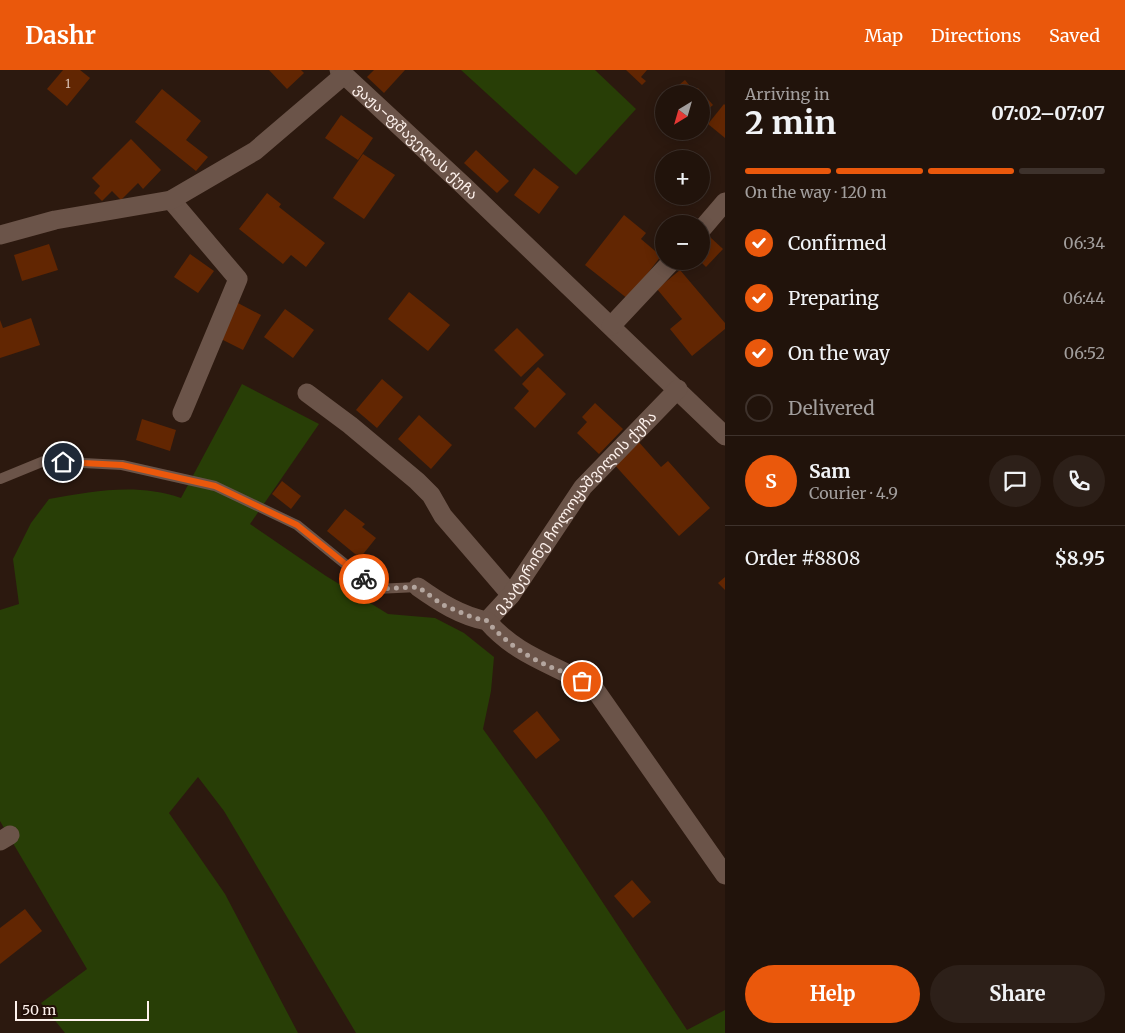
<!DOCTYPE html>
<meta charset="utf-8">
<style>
body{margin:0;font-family:Merriweather,"Noto Sans Georgian",serif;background:#2d2019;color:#f1f3f6;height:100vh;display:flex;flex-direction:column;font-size:19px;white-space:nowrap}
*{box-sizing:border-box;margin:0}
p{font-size:16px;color:#a29e9d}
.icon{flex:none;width:28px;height:28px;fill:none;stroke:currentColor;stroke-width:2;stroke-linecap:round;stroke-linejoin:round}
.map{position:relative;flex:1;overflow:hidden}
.side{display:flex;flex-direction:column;background:#21130b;width:400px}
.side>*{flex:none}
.needle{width:32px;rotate:217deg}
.controls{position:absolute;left:655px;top:15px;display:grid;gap:10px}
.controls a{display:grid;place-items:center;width:55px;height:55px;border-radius:50%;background:#21130b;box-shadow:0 2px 12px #0003,0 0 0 1px #3e322c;font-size:25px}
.scale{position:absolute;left:15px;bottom:12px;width:134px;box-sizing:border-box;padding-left:5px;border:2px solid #fef2ed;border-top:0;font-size:14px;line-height:18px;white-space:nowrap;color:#fef2ed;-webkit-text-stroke:4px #220f07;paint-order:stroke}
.pin{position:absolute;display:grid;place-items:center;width:42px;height:42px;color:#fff;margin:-21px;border:2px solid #fff;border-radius:50%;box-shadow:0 1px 5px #0007}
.courier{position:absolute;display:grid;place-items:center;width:50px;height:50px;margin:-25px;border:4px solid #ea580c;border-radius:50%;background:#fff;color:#222;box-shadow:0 1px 6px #0007}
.overview em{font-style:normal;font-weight:700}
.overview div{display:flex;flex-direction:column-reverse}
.overview{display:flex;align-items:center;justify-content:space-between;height:85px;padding:0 20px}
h1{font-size:32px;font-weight:700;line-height:38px}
.bar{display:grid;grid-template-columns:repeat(4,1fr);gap:8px 5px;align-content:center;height:60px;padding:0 20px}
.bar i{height:6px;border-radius:4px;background:#3e322c}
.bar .active{background:#ea580c}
.bar p{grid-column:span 4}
.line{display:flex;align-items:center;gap:12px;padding:0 20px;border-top:1px solid #3e322c}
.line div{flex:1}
.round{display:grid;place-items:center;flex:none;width:52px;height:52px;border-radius:26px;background:#2d2019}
ol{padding:0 20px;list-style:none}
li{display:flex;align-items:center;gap:15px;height:55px}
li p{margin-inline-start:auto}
li .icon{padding:5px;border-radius:50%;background:#ea580c;color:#fff;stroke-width:4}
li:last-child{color:#a29e9d}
li i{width:28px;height:28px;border:2px solid #3e322c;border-radius:50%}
.action{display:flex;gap:10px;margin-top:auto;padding:10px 20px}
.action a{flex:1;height:58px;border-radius:30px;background:#ea580c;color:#fff;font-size:20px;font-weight:700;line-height:58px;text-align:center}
.action a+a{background:#2d2019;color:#f1f3f6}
header{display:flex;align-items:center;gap:30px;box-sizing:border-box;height:70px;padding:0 25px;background:#ea580c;color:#fff}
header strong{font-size:24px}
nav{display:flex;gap:28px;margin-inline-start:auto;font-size:18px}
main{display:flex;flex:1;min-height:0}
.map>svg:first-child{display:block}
</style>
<header>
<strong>Dashr</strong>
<nav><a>Map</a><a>Directions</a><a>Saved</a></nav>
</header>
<main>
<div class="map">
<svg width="725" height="963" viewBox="0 0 725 963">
<rect width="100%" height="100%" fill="#2c190f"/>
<g fill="#283e06">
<polygon points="461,0 595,0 636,39 576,105"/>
<path d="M 242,314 L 319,354 L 250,454 L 326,506 L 388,544 L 435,548 L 464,563 L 494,587 L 491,621 L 483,659 L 543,742 L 687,960 L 725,940 L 725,963 L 356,963 L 224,741 L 198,707 L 169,743 L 225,824 L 298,963 L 65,963 L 41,933 L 87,899 L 0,751 L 0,540 L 19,534 L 13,489 L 31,453 L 49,429 C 94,421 137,413 181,428 Z"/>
</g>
<g fill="#622602">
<polygon points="63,0 80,0 90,8 67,36 47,19"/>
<polygon points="269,0 301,0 304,3 287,19"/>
<polygon points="374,0 405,0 384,23 367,7"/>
<polygon points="626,0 647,0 641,7 646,11 642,15"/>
<polygon points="685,10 694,21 698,18 713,35 701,45 701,24 668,24"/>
<polygon points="162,19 201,51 186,70 208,87 196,101 135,52"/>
<polygon points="724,34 725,35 725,68 708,54"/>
<polygon points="341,45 373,68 358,90 325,68"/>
<polygon points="131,69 161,100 143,119 138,113 121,130 112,121 102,131 94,123 100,116 92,108"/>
<polygon points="476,80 509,111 497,123 464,93"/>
<polygon points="363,84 395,105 364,149 333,128"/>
<polygon points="534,98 559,117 539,144 514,125"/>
<polygon points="267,123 281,134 279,137 325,173 306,197 291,185 283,194 239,159"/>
<polygon points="624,145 646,163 641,169 661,186 628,229 585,195"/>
<polygon points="710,167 723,179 706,197 701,192 701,177"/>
<polygon points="49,174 58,200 22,211 14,185"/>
<polygon points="190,184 214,201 198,223 174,207"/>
<polygon points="680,200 725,253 725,259 692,286 670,259 682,249 657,219"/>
<polygon points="409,222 450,255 428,281 388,249"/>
<polygon points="236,232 261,245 243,280 217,267"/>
<polygon points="285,239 314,260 293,288 264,267"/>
<polygon points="31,248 40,275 0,288 0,250 3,258"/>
<polygon points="517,258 544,285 521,307 494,280"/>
<polygon points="538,297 566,324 535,358 514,338 529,321 522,314"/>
<polygon points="382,309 403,327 377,358 356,340"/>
<polygon points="595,333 623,359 599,384 577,363 587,352 582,347"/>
<polygon points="419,345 452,375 431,399 398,369"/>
<polygon points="142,349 176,360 170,381 136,370"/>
<polygon points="637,370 661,397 668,391 710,438 679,466 612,392"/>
<polygon points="282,411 301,426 291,439 272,424"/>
<polygon points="345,439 365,454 362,457 376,468 360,488 327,461"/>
<polygon points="725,507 725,520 718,513"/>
<polygon points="537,641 560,670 536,689 513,661"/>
<polygon points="632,810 651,832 633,848 614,826"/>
<polygon points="25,839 42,861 0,894 0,858"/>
</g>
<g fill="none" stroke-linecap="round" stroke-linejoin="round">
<polyline stroke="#6b5449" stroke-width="10" points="0,409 44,391 122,395 215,416 297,455 376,519 418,517"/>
<g stroke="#6b5449" stroke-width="19">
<path id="s1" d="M 339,0 L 464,116 L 725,366"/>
<polyline points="171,130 238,209 182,343"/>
<polyline points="701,160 725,132"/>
<polyline points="0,165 55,150 171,130 255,81 344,5"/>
<polyline points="611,256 672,191"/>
<polyline points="307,323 350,355 417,411 431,425 443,446 511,525"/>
<path id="s2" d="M 418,517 C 439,532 461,546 487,551 L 511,525 L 583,417 L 678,319"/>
<path d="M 487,551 C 518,587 555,594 594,618 L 725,805"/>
<polyline points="0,771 10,765"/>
</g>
</g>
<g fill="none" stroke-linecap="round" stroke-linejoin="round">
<path stroke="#b4a69f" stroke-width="5" stroke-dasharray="0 9" d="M 364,509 L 376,519 L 418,517 L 443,535 L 474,548 L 486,550 C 501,568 521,583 542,593 C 556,600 569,603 582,611"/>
<polyline stroke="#ea580c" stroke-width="6" points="63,392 122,395 215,416 297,455 364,509"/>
</g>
<g text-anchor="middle" stroke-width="5" stroke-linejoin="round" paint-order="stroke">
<g font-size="12" fill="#d7bfb2">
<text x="68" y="18">1</text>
</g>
<g font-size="15" fill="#fef2ed" stroke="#220f07">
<text dy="5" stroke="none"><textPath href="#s1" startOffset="105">ვაჟა-ფშაველას ქუჩა</textPath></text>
<text dy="5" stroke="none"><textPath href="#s2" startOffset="218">ეკატერინე ჩოლოყაშვილის ქუჩა</textPath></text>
</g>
</g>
</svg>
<div class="controls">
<a><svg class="needle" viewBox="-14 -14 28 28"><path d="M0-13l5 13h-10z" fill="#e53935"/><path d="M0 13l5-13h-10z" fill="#a29e9d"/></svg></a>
<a>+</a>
<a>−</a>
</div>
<div class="scale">50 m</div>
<div class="pin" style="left:582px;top:611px;background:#ea580c"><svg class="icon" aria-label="bag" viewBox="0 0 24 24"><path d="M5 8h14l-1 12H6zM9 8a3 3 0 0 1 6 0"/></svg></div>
<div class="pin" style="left:63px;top:392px;background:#1f2937"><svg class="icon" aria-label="home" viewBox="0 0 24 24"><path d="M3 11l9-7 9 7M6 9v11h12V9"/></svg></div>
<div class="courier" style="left:364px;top:509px"><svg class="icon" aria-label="bike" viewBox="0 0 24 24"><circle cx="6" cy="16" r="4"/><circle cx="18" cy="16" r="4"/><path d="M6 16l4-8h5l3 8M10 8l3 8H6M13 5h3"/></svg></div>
</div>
<section class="side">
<div class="overview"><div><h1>2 min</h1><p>Arriving in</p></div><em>07:02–07:07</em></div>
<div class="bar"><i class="active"></i><i class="active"></i><i class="active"></i><i></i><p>On the way · 120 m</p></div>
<ol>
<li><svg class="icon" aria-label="check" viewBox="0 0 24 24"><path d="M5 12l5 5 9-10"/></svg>Confirmed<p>06:34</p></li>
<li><svg class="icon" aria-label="check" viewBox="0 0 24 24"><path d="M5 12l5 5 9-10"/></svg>Preparing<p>06:44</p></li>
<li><svg class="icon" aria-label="check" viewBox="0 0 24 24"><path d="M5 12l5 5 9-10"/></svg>On the way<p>06:52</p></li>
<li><i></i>Delivered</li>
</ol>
<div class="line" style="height:90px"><b class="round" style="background:#ea580c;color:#fff">S</b><div><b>Sam</b><p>Courier · 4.9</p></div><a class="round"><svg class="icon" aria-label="chat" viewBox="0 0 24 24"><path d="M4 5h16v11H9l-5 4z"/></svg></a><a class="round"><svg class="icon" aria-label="phone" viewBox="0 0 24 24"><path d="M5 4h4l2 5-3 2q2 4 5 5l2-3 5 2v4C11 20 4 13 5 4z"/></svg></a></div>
<div class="line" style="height:65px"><div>Order #8808</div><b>$8.95</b></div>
<div class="action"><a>Help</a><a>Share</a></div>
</section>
</main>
